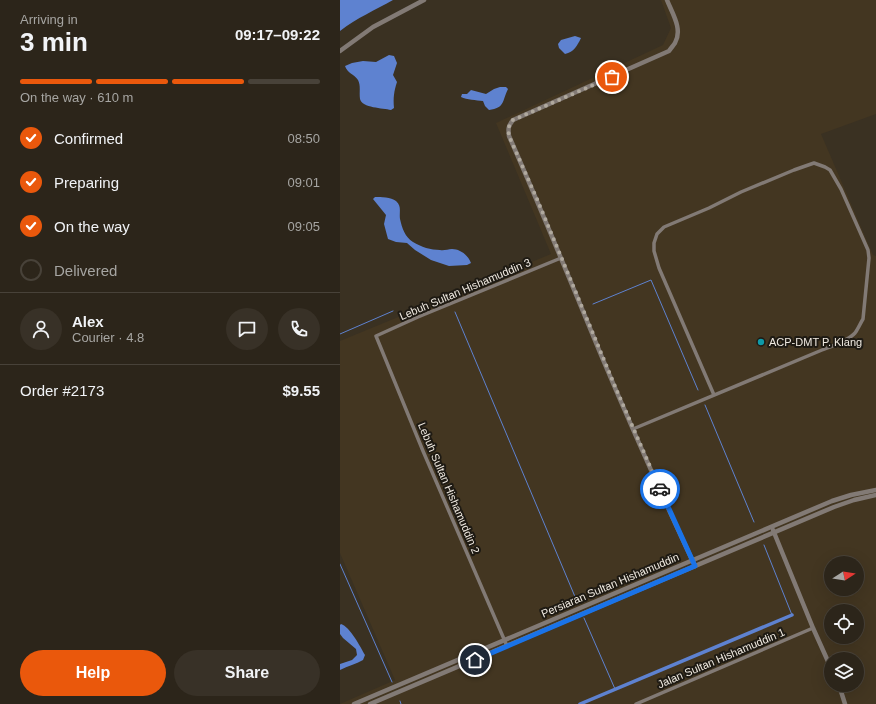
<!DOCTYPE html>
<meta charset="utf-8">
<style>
body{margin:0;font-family:Arial,sans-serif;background:#383127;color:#f1f3f6;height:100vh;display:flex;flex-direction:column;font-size:15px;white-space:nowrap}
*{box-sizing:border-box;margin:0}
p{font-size:13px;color:#a6a5a2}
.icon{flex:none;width:22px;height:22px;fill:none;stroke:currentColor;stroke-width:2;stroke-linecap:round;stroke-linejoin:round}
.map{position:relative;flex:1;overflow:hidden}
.details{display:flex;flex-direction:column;background:#2c251a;width:340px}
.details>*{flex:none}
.needle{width:26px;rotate:78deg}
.controls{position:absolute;left:484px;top:556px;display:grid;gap:8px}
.controls a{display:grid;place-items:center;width:40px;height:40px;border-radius:50%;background:#2c251a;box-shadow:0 4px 16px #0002,0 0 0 1px #484239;font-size:20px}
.pin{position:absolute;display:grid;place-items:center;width:34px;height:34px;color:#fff;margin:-17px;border:2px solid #fff;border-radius:50%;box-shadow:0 1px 4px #0007}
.courier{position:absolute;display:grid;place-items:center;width:40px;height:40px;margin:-20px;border:3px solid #1a73e8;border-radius:50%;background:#fff;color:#222;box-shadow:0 1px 5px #0007}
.summary em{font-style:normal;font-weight:700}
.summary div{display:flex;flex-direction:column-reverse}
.summary{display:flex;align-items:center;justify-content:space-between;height:68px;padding:0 20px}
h1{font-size:26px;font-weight:700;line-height:30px}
.bar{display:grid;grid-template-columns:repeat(4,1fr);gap:6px 4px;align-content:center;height:48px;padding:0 20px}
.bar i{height:5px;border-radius:3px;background:#484239}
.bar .active{background:#ea580c}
.bar p{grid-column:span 4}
.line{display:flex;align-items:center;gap:10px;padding:0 20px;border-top:1px solid #484239}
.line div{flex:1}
.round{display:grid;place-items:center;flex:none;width:42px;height:42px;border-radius:21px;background:#383127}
ol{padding:0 20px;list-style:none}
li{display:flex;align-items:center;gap:12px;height:44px}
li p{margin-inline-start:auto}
li .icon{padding:4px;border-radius:50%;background:#ea580c;color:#fff;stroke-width:4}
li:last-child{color:#a6a5a2}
li i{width:22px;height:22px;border:2px solid #484239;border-radius:50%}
.button{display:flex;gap:8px;margin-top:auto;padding:8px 20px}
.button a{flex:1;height:46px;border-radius:24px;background:#ea580c;color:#fff;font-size:16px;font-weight:700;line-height:46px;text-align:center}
.button a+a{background:#383127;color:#f1f3f6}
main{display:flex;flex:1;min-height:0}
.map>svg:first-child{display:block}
</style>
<main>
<section class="details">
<div class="summary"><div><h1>3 min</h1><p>Arriving in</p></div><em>09:17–09:22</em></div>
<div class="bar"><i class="active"></i><i class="active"></i><i class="active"></i><i></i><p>On the way · 610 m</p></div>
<ol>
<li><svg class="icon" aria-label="check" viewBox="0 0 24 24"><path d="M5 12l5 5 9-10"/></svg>Confirmed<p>08:50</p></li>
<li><svg class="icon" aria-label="check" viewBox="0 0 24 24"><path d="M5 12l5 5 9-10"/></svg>Preparing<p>09:01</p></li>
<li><svg class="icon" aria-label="check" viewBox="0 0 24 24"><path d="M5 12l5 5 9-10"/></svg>On the way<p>09:05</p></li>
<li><i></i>Delivered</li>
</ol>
<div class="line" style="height:72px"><a class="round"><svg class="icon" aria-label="person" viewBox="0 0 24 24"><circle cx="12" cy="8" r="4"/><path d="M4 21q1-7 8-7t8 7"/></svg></a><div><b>Alex</b><p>Courier · 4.8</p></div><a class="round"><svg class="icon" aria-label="chat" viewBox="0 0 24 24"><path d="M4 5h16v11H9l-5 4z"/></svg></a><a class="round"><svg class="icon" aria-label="phone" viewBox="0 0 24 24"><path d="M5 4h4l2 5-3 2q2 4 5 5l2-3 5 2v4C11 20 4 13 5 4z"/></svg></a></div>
<div class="line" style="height:52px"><div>Order #2173</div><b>$9.55</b></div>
<div class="button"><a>Help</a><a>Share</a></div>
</section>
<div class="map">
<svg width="536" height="704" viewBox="0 0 536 704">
<rect width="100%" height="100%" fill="#3a3122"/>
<path fill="#433621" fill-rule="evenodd" d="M 321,0 L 536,0 L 536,114 L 481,134 L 533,255 L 536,256 L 536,704 L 0,704 L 55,680 L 0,553 L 0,341 L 211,254 L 156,123 L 323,45 L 331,28 ZM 491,563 L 517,563 L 517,589 L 491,589 ZM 491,611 L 517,611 L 517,637 L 491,637 ZM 491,659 L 517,659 L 517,685 L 491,685 Z"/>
<g fill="#5e82d0">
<path d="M 0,0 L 53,0 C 35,10 17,18 0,31 Z"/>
<path d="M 235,36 L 241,38 C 237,46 234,52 225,54 L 219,48 L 218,44 L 221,40 Z"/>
<path d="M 49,55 L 54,56 L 57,63 L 53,75 L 57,82 C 54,91 53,98 54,108 L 51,110 C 43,108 22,108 20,99 C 19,92 21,86 18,80 C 14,74 7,73 5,66 L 12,63 L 23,61 L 36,62 Z"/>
<path d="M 160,87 L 166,87 L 168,89 C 162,101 165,108 149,110 L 145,106 L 143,101 C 136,100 127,100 121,97 L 122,94 L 127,94 L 131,90 L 146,94 L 154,89 Z"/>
<path d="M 35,197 C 41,197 51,197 56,201 C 62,206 59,212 60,219 C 62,228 65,237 73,242 C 81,247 91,250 100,250 C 104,251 108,249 112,249 C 120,249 128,255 131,263 L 127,265 L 109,266 L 91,260 L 75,250 L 67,243 L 56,242 L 48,239 L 44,224 L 46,215 L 33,199 Z"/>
<path d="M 1,624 C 10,627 20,646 25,655 L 23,660 C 16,664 8,666 0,670 L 0,664 L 12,660 L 17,655 L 16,649 L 3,638 L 0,634 L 0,625 Z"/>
</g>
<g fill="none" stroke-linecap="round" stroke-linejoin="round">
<g stroke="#5e82d0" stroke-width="1">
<polyline points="253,304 311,280 358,390"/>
<polyline points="115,312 236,599"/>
<polyline points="0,334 53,311"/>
<polyline points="365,405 414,522"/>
<polyline points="424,545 452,615"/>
<polyline points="0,564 52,682"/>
<polyline points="244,618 275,689"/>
<polyline points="60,701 61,704"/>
</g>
<polyline stroke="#5e82d0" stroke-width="3.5" points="240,704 452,615"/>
<g stroke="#827a75" stroke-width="3.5">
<path d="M 293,429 L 482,350 C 492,346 508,341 515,333 C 518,329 520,324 523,319 L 529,258 L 528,250 L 501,189 L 490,170 L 485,167 L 474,163 L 454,170 L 401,192 L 369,208 L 324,227 L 317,234 L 314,243 L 314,251 L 319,268 L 374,395"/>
<polyline points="167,646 83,451 36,336 78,317 221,258"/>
<polyline points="296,704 473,628"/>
</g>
<g stroke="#827a75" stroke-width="4.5">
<path d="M 327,0 C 332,13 343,29 335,43 C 333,46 331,48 329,51 L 173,120 C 168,126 168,129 169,136 C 201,209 231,282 261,355 C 291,426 322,496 355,566"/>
<polyline points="0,51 33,27 84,0"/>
<polyline points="433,530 473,628 491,668"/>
<polyline points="499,685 505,704"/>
<polyline points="14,704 492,501 511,495 536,490"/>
<polyline points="30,704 494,507 514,500 536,495"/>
</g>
</g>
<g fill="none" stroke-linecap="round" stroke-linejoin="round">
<path stroke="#b0a99e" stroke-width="4" stroke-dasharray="0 7.2" d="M 272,77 L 173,120 C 168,126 168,129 169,136 L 197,199 L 277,391 L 320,489"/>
<polyline stroke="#1a73e8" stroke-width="5" points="135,660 355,566 320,489"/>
</g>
<circle fill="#0f9aa8" stroke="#1e1a13" stroke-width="1.5" cx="421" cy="342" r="4"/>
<g text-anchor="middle" stroke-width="4" stroke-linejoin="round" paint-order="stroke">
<g font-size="11" fill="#f0eae1" stroke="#1e1a13">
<text transform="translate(125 289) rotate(-23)" y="4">Lebuh Sultan Hishamuddin 3</text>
<text transform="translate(109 488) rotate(67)" y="4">Lebuh Sultan Hishamuddin 2</text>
<text transform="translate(270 585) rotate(-23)" y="4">Persiaran Sultan Hishamuddin</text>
<text transform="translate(381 658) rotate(-23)" y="4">Jalan Sultan Hishamuddin 1</text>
</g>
<g font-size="11" fill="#f0eae1" stroke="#1e1a13" text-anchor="start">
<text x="429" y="346">ACP-DMT P. Klang</text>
</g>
</g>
</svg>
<div class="controls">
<a><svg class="needle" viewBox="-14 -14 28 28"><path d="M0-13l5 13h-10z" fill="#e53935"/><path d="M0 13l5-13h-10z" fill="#a6a5a2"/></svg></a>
<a><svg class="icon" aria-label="locate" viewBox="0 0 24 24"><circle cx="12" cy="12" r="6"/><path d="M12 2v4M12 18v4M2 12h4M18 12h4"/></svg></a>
<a><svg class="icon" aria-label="layers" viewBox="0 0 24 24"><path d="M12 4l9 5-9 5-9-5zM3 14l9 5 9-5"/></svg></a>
</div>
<div class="pin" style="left:272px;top:77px;background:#ea580c"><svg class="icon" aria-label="bag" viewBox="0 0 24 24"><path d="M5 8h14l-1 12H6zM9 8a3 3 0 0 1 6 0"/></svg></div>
<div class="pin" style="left:135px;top:660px;background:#1f2937"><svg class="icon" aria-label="home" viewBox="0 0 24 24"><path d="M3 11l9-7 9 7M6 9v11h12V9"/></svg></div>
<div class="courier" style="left:320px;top:489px"><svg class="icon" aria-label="car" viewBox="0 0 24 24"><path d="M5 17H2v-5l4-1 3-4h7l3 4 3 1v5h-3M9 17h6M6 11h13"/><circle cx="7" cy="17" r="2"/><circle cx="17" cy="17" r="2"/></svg></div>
</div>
</main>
